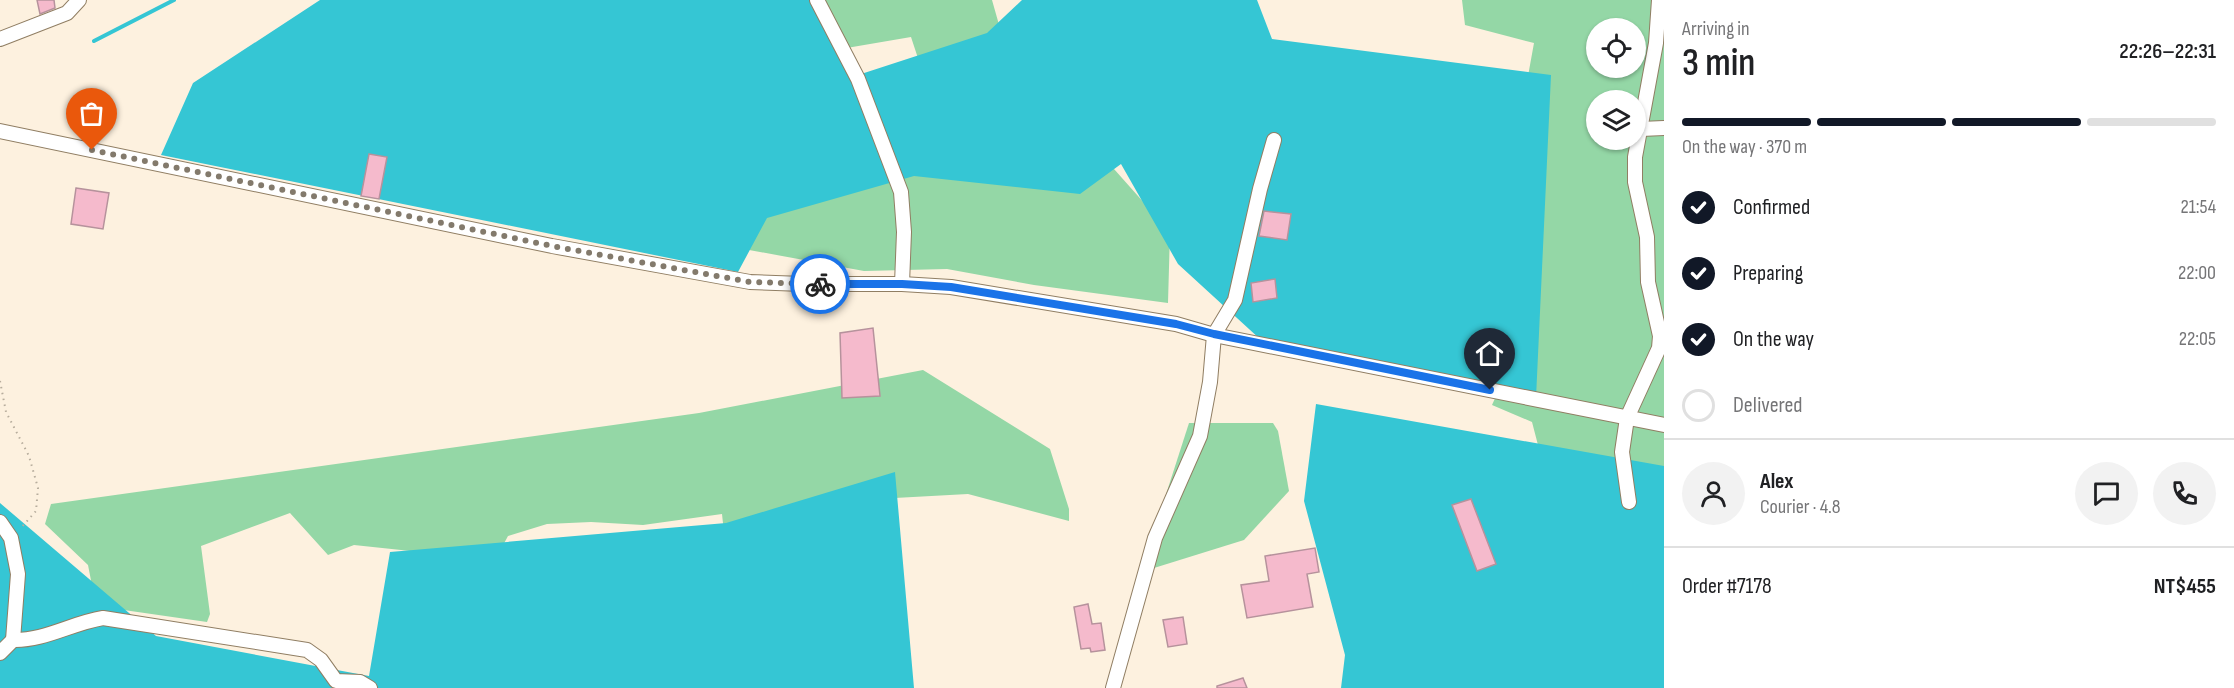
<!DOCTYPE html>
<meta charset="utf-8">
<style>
body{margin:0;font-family:"Sofia Sans Condensed",sans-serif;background:#f2f2f2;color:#202124;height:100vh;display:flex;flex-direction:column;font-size:22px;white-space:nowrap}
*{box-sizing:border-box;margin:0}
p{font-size:20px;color:#757577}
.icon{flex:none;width:33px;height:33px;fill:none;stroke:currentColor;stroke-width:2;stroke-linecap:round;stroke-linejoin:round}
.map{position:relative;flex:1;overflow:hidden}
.panel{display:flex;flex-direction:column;background:#fff;width:570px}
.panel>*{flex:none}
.fabs{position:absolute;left:1586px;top:18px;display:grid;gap:12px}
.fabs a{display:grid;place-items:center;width:60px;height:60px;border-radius:50%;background:#fff;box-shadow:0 2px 4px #0004;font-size:30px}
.pin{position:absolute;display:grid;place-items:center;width:51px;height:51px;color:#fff;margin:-62px -26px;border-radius:50% 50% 50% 0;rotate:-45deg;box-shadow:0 0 6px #0007}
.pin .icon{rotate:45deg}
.courier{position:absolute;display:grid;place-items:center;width:60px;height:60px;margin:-30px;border:4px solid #1a73e8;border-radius:50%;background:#fff;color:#222;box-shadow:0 2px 8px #0007}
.overview em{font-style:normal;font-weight:600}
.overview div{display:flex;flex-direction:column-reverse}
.overview{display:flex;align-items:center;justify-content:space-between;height:102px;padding:0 18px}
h1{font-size:39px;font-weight:600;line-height:45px}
.bar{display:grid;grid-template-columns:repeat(4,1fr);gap:9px 6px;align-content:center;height:72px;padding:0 18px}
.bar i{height:8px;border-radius:4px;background:#e0e0e0}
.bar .on{background:#111827}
.bar p{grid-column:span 4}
.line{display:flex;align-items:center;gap:15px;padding:0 18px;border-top:2px solid #e0e0e0}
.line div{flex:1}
.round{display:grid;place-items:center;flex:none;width:63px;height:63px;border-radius:32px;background:#f2f2f2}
ol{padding:0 18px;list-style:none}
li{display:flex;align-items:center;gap:18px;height:66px}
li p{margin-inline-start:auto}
li .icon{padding:6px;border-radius:50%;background:#111827;color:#fff;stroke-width:4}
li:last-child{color:#757577}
li i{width:33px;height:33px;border:3px solid #e0e0e0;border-radius:50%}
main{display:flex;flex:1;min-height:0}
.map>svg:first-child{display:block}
</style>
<main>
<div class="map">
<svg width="1664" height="688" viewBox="0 0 1664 688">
<rect width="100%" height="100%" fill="#fdf1df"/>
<g fill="#94d7a6" fill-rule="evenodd">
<polygon points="799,0 992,0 1032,141 1106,160 1170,232 1168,303 1034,285 947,269 864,271 722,245 789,189 942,131 911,37 829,51"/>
<path d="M 1462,0 L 1664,0 L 1664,556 L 1569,564 L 1532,422 L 1492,405 L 1505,376 L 1514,153 L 1534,43 L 1465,25 ZM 1596,28 L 1635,28 L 1635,68 L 1596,68 ZM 1596,100 L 1635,100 L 1635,140 L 1596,140 Z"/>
<polygon points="923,370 1050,449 1069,509 1069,521 968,494 858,500 726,551 722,514 643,525 591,522 547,524 508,536 495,560 354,545 328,555 290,513 201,546 210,614 207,622 96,606 88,565 45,524 51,504 699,413"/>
<polygon points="1189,423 1273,423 1278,431 1289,491 1244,540 1154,568 1150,544"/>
</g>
<g fill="#35c6d4">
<polygon points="320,0 812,0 858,75 987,33 1022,0 1257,0 1272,39 1551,75 1536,398 1261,340 1178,264 1121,164 1080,194 914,176 767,218 738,272 161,155 193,83"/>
<polygon points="1316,404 1664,466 1664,688 1341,688 1345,655 1304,501"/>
<polygon points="895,472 914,688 0,688 0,503 156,636 369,676 390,552 726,523"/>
</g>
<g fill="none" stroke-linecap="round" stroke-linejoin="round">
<polyline stroke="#35c6d4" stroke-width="4" points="94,41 174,0"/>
</g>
<g fill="#f5bacc" stroke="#b6929c" stroke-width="1.5">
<polygon points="37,0 54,0 55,8 40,14"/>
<polygon points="369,154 387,157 379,199 361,196"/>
<polygon points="76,188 109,193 103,229 71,224"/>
<polygon points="1264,211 1291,214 1287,240 1259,236"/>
<polygon points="1275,279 1277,298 1253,302 1251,283"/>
<polygon points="873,328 880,396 842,398 840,333"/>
<polygon points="1471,499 1496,564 1477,571 1452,505"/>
<polygon points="1315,548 1319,572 1307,574 1313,607 1247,618 1241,585 1269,581 1265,556"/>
<polygon points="1088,604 1092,624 1101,623 1105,650 1091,652 1090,648 1081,649 1074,607"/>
<polygon points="1183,617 1187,644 1168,647 1163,620"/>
<polygon points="1243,678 1247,688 1217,688 1217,686"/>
</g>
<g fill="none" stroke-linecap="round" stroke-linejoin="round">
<g stroke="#907e63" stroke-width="16">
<g id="minor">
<polyline points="817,0 858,79 901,192 904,232 902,284"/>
<polyline points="0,39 67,13 79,0"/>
<polyline points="1641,129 1664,128"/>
<polyline points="0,131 552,246 750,282 803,284 902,284 951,287 1176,324 1214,335 1664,425"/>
<polyline points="1629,502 1622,452 1627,418 1659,348 1660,336 1648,282 1647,237 1635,182 1635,157 1656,43 1659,0"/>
<polyline points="0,522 11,538 18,574 13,640"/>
<path d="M 0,653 L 13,640 C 44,641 72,623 103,618 L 307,650 L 321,660 L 336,681 L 360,682 L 370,688"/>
<polyline points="1113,688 1155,538 1200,436 1210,382 1214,335 1235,300 1260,189 1274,140"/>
</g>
</g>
<polyline stroke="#b7ad9d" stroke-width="2" stroke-dasharray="1.5 4.5" stroke-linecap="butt" points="0,381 6,412 29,456 38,488 36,511 20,529"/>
<use href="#minor" stroke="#fff" stroke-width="14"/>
</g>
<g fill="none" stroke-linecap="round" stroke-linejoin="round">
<polyline stroke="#837a6c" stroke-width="6" stroke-dasharray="0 10.8" points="92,150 552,246 750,282 820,284"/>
<polyline stroke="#1a73e8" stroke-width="8" points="820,284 902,284 951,287 1176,324 1214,334 1490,390"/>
</g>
</svg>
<div class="fabs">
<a><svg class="icon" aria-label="locate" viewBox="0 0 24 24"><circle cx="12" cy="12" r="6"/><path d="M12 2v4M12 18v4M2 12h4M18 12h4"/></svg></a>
<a><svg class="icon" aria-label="layers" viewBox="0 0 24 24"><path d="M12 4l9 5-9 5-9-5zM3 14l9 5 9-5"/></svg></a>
</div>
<div class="pin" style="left:92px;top:150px;background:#ea580c"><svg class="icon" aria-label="bag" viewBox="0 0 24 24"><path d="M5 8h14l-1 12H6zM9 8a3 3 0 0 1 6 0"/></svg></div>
<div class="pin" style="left:1490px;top:390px;background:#1f2937"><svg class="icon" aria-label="home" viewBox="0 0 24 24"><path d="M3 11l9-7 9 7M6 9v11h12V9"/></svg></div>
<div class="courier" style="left:820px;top:284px"><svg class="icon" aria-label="bike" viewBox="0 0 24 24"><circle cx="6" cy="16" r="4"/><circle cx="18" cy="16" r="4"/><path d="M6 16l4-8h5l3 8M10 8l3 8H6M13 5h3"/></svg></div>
</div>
<section class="panel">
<div class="overview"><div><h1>3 min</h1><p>Arriving in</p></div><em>22:26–22:31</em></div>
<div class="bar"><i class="on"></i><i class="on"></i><i class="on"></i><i></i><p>On the way · 370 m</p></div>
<ol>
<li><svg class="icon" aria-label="check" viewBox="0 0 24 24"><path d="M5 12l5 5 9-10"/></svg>Confirmed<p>21:54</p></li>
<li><svg class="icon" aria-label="check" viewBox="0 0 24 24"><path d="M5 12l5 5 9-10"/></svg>Preparing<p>22:00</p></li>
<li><svg class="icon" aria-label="check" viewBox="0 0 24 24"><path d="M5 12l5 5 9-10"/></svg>On the way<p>22:05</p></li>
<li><i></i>Delivered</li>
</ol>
<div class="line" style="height:108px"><a class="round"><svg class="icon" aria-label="person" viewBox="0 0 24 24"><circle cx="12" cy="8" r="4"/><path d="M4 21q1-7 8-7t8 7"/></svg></a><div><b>Alex</b><p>Courier · 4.8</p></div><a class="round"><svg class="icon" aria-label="chat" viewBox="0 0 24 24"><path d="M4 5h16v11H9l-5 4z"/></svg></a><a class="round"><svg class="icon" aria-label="phone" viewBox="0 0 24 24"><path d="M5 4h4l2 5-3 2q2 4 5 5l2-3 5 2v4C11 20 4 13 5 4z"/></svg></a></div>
<div class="line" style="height:78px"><div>Order #7178</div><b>NT$455</b></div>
</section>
</main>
